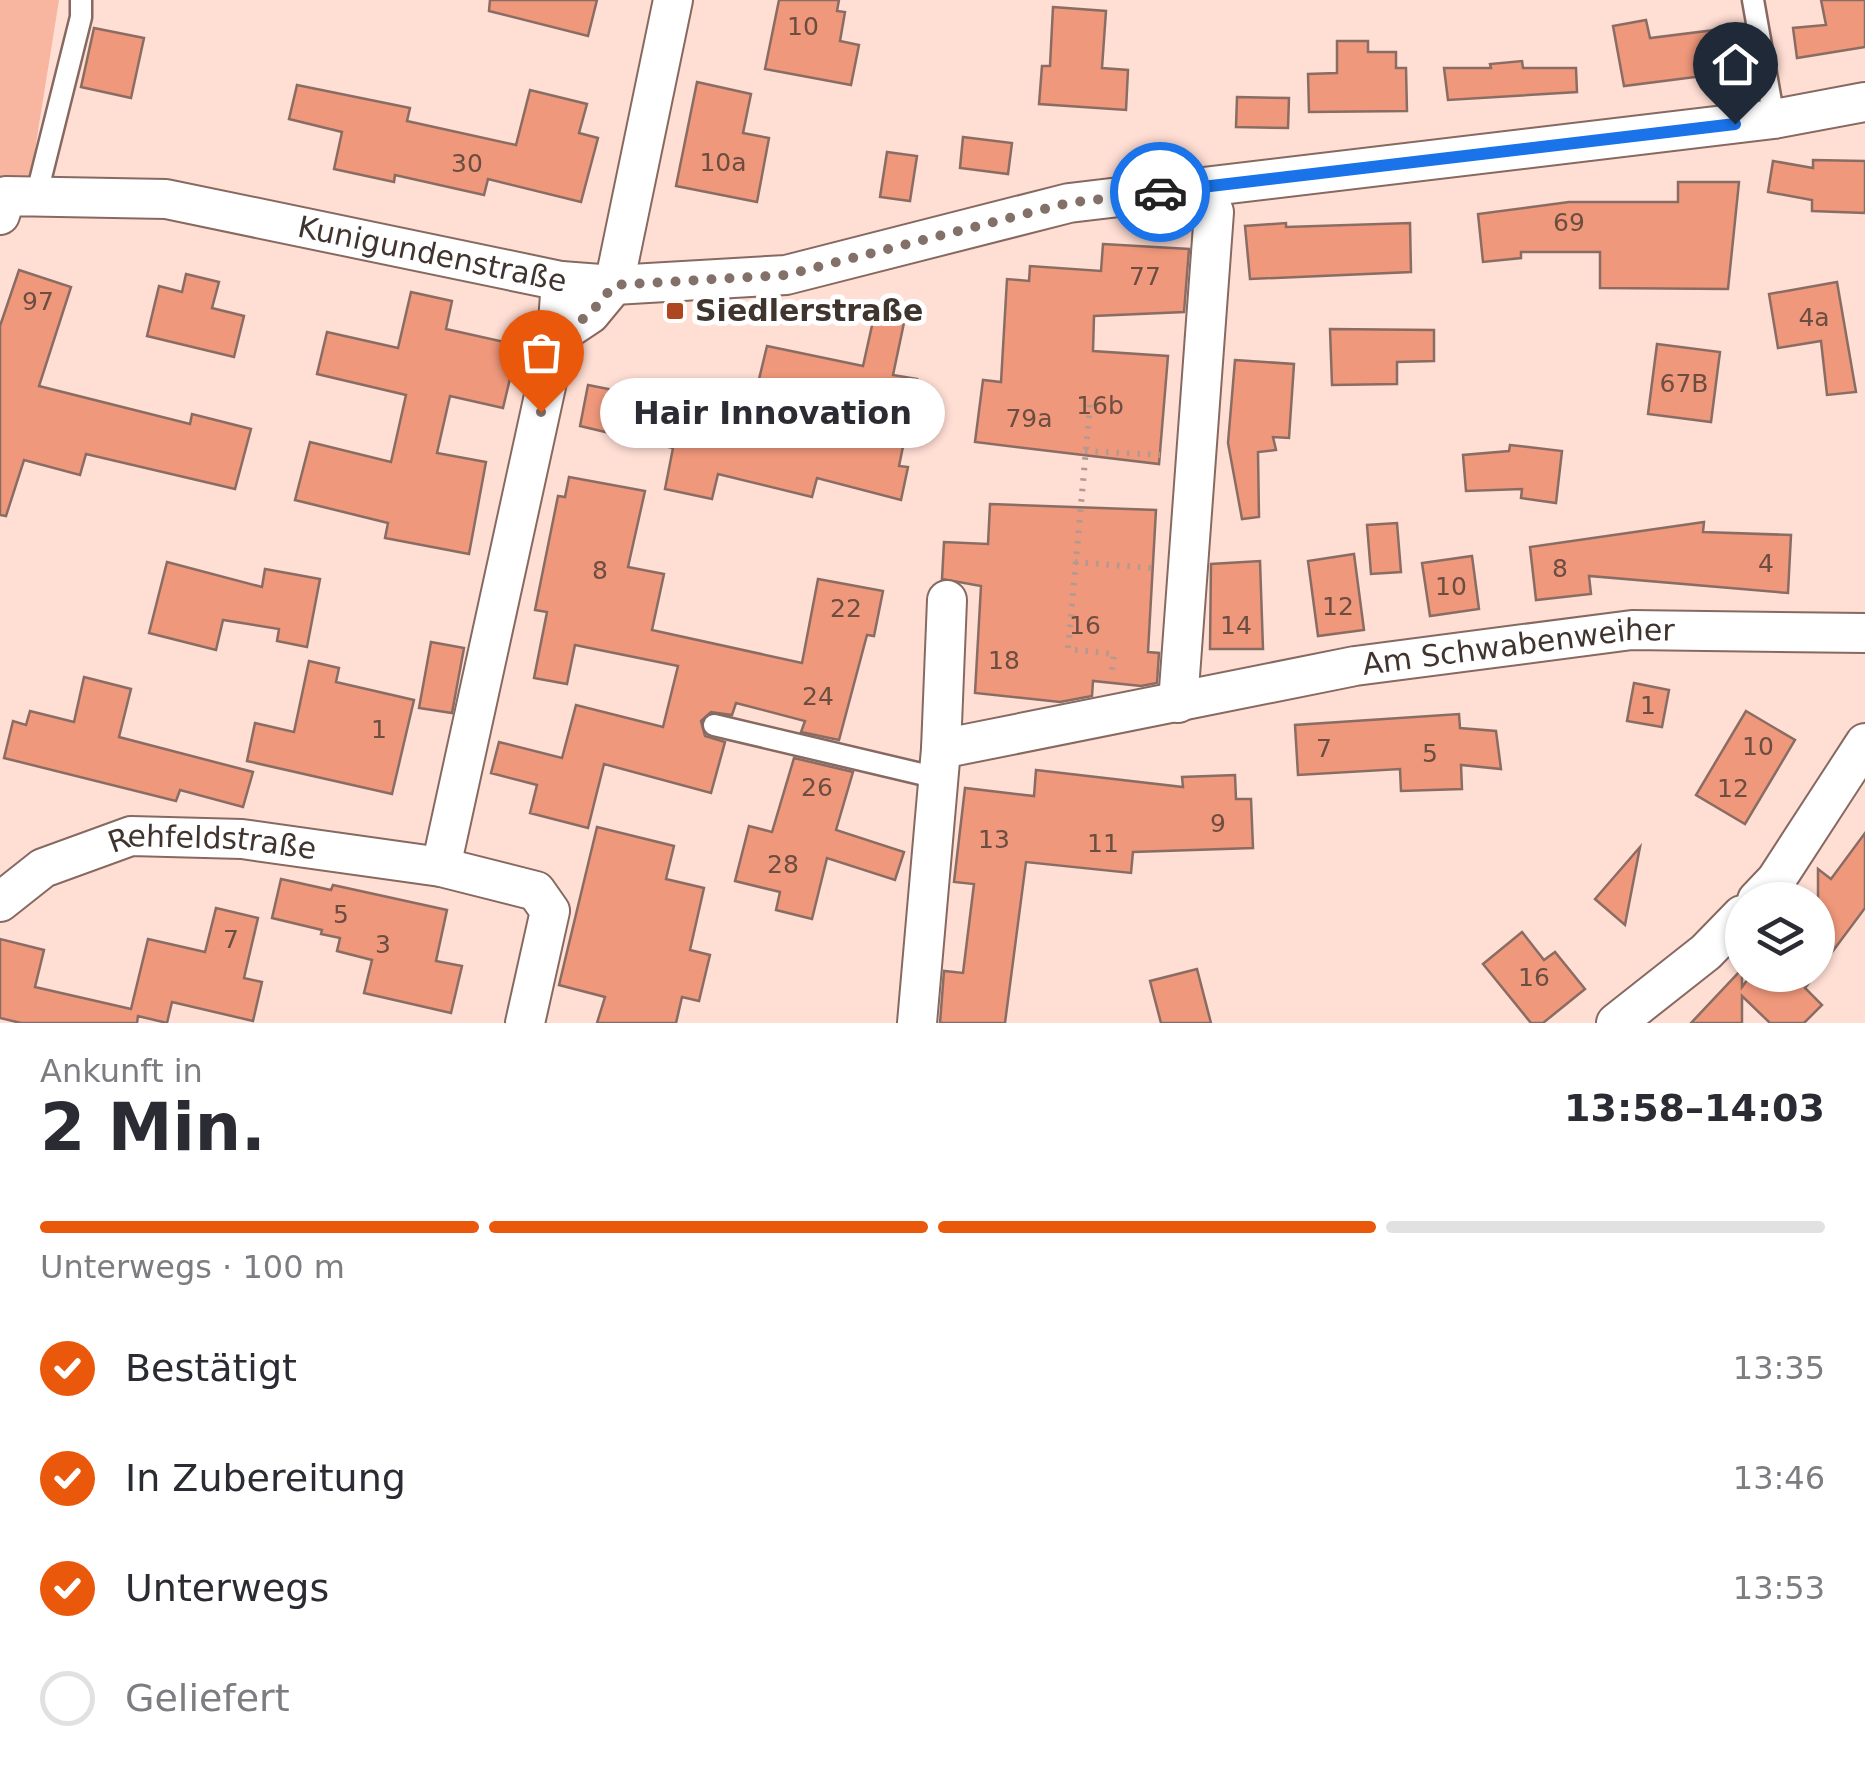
<!DOCTYPE html>
<html lang="de">
<meta charset="utf-8">
<style>
body{margin:0;font-family:"DejaVu Sans",sans-serif;background:#f7f7f7;color:#2b2b33;height:100vh;display:flex;flex-direction:column;font-size:38px;white-space:nowrap}
*{box-sizing:border-box;margin:0}
p{font-size:32px;color:#7c7c81}
.icon{flex:none;width:55px;height:55px;fill:none;stroke:currentColor;stroke-width:2;stroke-linecap:round;stroke-linejoin:round}
.map{position:relative;height:1023px;overflow:hidden}
.drawer{display:flex;flex-direction:column;background:#fff;flex:1}
.drawer>*{flex:none}
.tools{position:absolute;left:1725px;top:882px;display:grid;gap:20px}
.tools a{display:grid;place-items:center;width:110px;height:110px;border-radius:50%;background:#fff;box-shadow:0 2px 8px #0004;font-size:50px}
.pin{position:absolute;display:grid;place-items:center;width:85px;height:85px;color:#fff;margin:-102px -42px;border-radius:50% 50% 50% 0;rotate:-45deg;box-shadow:0 0 10px #0007}
.pin .icon{rotate:45deg}
.courier{position:absolute;display:grid;place-items:center;width:100px;height:100px;margin:-50px;border:8px solid #1a73e8;border-radius:50%;background:#fff;color:#222;box-shadow:0 2px 12px #0007}
.bubble{position:absolute;height:70px;border-radius:35px;background:#fff;box-shadow:0 2px 8px #0004;font-size:32px;font-weight:700;line-height:70px;text-align:center}
.overview em{font-style:normal;font-weight:700}
.overview div{display:flex;flex-direction:column-reverse}
.overview{display:flex;align-items:center;justify-content:space-between;height:170px;padding:0 40px}
h1{font-size:65px;font-weight:700;line-height:75px}
.bar{display:grid;grid-template-columns:repeat(4,1fr);gap:15px 10px;align-content:center;height:120px;padding:0 40px}
.bar i{height:12px;border-radius:8px;background:#e1e1e2}
.bar .on{background:#ea580c}
.bar p{grid-column:span 4}
ol{padding:0 40px;list-style:none}
li{display:flex;align-items:center;gap:30px;height:110px}
li p{margin-inline-start:auto}
li .icon{padding:10px;border-radius:50%;background:#ea580c;color:#fff;stroke-width:4}
li:last-child{color:#7c7c81}
li i{width:55px;height:55px;border:5px solid #e1e1e2;border-radius:50%}
.map>svg:first-child{display:block}
</style>
<div class="map">
<svg width="1865" height="1023" viewBox="0 0 1865 1023">
<rect width="100%" height="100%" fill="#ffded4"/>
<polygon fill="#f8b59f" points="0,0 59,0 29,187 0,184"/>
<g fill="#ef987b" stroke="#896d64" stroke-width="2.5">
<polygon points="490,0 597,0 588,36 489,11"/>
<polygon points="779,0 839,0 837,11 845,12 840,41 859,45 851,85 765,69"/>
<polygon points="1821,0 1865,0 1865,47 1797,58 1793,28 1826,25"/>
<polygon points="1053,7 1106,11 1102,68 1128,70 1126,110 1039,104 1042,66 1050,66"/>
<polygon points="1646,20 1650,38 1723,29 1727,73 1624,86 1613,26"/>
<polygon points="94,28 144,38 131,98 81,87"/>
<polygon points="1337,41 1368,41 1368,52 1396,52 1396,68 1406,68 1407,111 1309,112 1308,74 1337,73"/>
<polygon points="1522,61 1523,68 1576,68 1577,92 1448,100 1444,68 1491,68 1490,64"/>
<polygon points="697,82 751,94 743,133 769,138 757,202 676,186"/>
<polygon points="297,85 410,108 407,121 516,145 530,90 587,104 579,133 598,138 581,202 488,179 484,195 395,175 394,182 334,169 342,132 289,119"/>
<polygon points="1237,97 1289,98 1288,128 1236,127"/>
<polygon points="963,137 1012,143 1008,174 960,168"/>
<polygon points="887,152 917,156 910,201 880,197"/>
<polygon points="1813,160 1865,161 1865,213 1812,211 1812,200 1768,192 1773,161 1813,168"/>
<polygon points="1678,182 1739,182 1728,289 1600,288 1600,252 1521,252 1521,258 1483,262 1478,214 1569,202 1678,202"/>
<polygon points="1286,223 1286,227 1410,223 1411,272 1250,279 1245,226"/>
<polygon points="1103,244 1189,249 1184,312 1094,316 1093,351 1168,356 1159,464 975,442 983,380 1001,382 1007,279 1029,281 1030,266 1101,271"/>
<polygon points="19,270 71,287 39,386 190,424 192,414 251,429 235,489 86,454 80,475 24,460 6,516 0,515 0,326"/>
<polygon points="186,274 219,282 212,308 244,316 234,357 147,336 159,286 182,292"/>
<polygon points="1837,282 1856,392 1827,395 1821,341 1778,348 1769,294"/>
<polygon points="411,292 452,301 446,329 518,345 503,408 450,396 437,453 486,462 469,554 385,538 388,523 295,500 310,442 391,462 406,395 317,374 327,332 398,348"/>
<polygon points="875,312 905,318 893,375 917,379 899,466 908,467 901,500 817,478 812,497 718,474 712,499 665,489 673,448 580,426 588,385 674,402 679,383 754,400 767,346 863,366"/>
<polygon points="1330,329 1434,330 1434,361 1397,362 1397,384 1332,385"/>
<polygon points="1657,344 1720,352 1711,422 1648,414"/>
<polygon points="1235,360 1294,364 1289,438 1273,437 1276,450 1258,452 1259,517 1242,519 1228,443"/>
<polygon points="1510,445 1562,451 1556,503 1521,498 1522,489 1466,491 1463,455 1509,451"/>
<polygon points="569,477 645,491 628,567 664,574 652,630 802,663 818,579 883,591 874,636 867,635 839,740 801,732 805,721 736,703 732,715 711,712 701,721 705,736 725,742 711,793 604,764 588,828 530,813 537,785 491,773 499,742 562,758 576,705 663,727 678,666 575,645 567,684 534,678 547,612 535,610 558,496 565,497"/>
<polygon points="990,504 1156,510 1148,652 1159,653 1157,683 1141,686 1093,681 1092,696 1060,702 975,693 981,586 942,579 944,542 988,544"/>
<polygon points="1704,522 1703,532 1791,535 1788,593 1589,576 1591,594 1536,600 1530,547"/>
<polygon points="1397,523 1401,572 1371,574 1367,525"/>
<polygon points="1354,554 1364,630 1318,636 1308,561"/>
<polygon points="1472,556 1479,609 1430,616 1422,563"/>
<polygon points="1260,561 1263,649 1210,649 1211,564"/>
<polygon points="167,562 262,587 265,569 320,579 307,647 277,641 279,629 223,620 216,650 149,633"/>
<polygon points="431,642 464,648 452,713 419,708"/>
<polygon points="309,661 339,668 336,682 414,700 392,794 247,761 255,723 294,732"/>
<polygon points="84,677 131,689 119,737 253,772 243,807 180,790 176,801 4,758 13,721 26,725 30,711 74,722"/>
<polygon points="1634,683 1669,690 1662,727 1627,721"/>
<polygon points="1746,711 1795,740 1745,824 1696,795"/>
<polygon points="1459,714 1460,728 1496,731 1501,769 1461,765 1462,789 1401,791 1400,769 1298,775 1295,725"/>
<polygon points="794,758 853,772 836,830 904,852 895,880 827,858 812,919 776,910 780,892 735,881 749,826 772,832"/>
<polygon points="1036,770 1183,787 1182,777 1235,775 1236,799 1251,799 1253,848 1133,852 1131,873 1026,862 1005,1023 940,1023 944,971 963,973 974,884 954,882 965,788 1034,796"/>
<polygon points="597,827 674,846 666,879 704,888 690,950 710,955 699,1001 682,997 676,1023 597,1023 605,997 559,985"/>
<polygon points="1865,833 1865,908 1818,971 1818,869 1831,879"/>
<polygon points="1640,847 1625,925 1595,899"/>
<polygon points="281,879 331,890 333,885 447,910 436,961 462,966 451,1013 364,993 372,960 337,951 340,938 321,934 322,930 272,918"/>
<polygon points="216,908 258,918 244,978 262,982 253,1021 172,1002 167,1023 138,1016 137,1023 21,1023 0,1018 0,939 44,950 35,987 131,1009 148,939 205,952"/>
<polygon points="1522,932 1544,960 1555,952 1585,989 1543,1023 1531,1023 1483,964"/>
<polygon points="1197,969 1211,1023 1161,1023 1150,981"/>
<polygon points="1742,969 1742,987 1751,975 1815,975 1805,988 1822,1005 1804,1023 1770,1023 1742,996 1742,1023 1691,1023"/>
</g>
<g fill="none" stroke-linecap="round" stroke-linejoin="round">
<g stroke="#866960" stroke-width="25">
<g id="service">
<polyline points="1753,0 1774,119"/>
<polyline points="36,197 81,17 81,0"/>
<polyline points="714,725 938,778"/>
</g>
</g>
<g stroke="#866960" stroke-width="42">
<g id="minor">
<path id="s1" d="M 0,215 L 6,196 L 166,199 L 561,281 L 614,285 L 786,275 L 1069,203 L 1774,119 L 1865,102"/>
<polyline points="557,336 590,314 614,285 673,0"/>
<polyline points="1178,703 1214,212"/>
<polyline points="941,749 947,600"/>
<polyline points="441,867 557,336 561,281"/>
<polyline points="1757,900 1776,880 1865,743"/>
<path id="s2" d="M 0,902 L 43,868 L 131,836 L 242,839 L 441,867 L 536,891 L 550,911 L 525,1023"/>
<path id="s3" d="M 917,1023 L 941,749 L 1355,666 L 1632,630 L 1865,633"/>
<polyline points="1616,1023 1706,952 1742,915"/>
</g>
</g>
<g stroke="#b29a92" stroke-width="6" stroke-dasharray="2.5 8" stroke-linecap="butt">
<polyline points="1090,405 1068,649 1114,654 1111,677"/>
<polyline points="1085,451 1160,455"/>
<polyline points="1075,562 1152,568"/>
</g>
<use href="#service" stroke="#fff" stroke-width="20"/>
<use href="#minor" stroke="#fff" stroke-width="38"/>
</g>
<g fill="none" stroke-linecap="round" stroke-linejoin="round">
<polyline stroke="#837069" stroke-width="10" stroke-dasharray="0 18" points="541,412 558,336 590,314 614,285 786,275 1068,203 1160,192"/>
<polyline stroke="#1a73e8" stroke-width="12" points="1160,192 1735,124"/>
</g>
<rect fill="#ad4621" stroke="#fff" stroke-width="4" x="665" y="301" width="20" height="20" rx="5"/>
<g text-anchor="middle" stroke-width="10" stroke-linejoin="round" paint-order="stroke">
<g font-size="25" fill="#6c4d42">
<text x="803" y="35">10</text>
<text x="723" y="171">10a</text>
<text x="467" y="172">30</text>
<text x="1569" y="231">69</text>
<text x="1145" y="285">77</text>
<text x="38" y="310">97</text>
<text x="1814" y="326">4a</text>
<text x="1684" y="392">67B</text>
<text x="1100" y="414">16b</text>
<text x="1029" y="427">79a</text>
<text x="1766" y="572">4</text>
<text x="1560" y="577">8</text>
<text x="600" y="579">8</text>
<text x="1451" y="595">10</text>
<text x="1338" y="615">12</text>
<text x="846" y="617">22</text>
<text x="1085" y="634">16</text>
<text x="1236" y="634">14</text>
<text x="1004" y="669">18</text>
<text x="818" y="705">24</text>
<text x="1648" y="714">1</text>
<text x="379" y="738">1</text>
<text x="1758" y="755">10</text>
<text x="1324" y="757">7</text>
<text x="1430" y="762">5</text>
<text x="817" y="796">26</text>
<text x="1733" y="797">12</text>
<text x="1218" y="832">9</text>
<text x="994" y="848">13</text>
<text x="1103" y="852">11</text>
<text x="783" y="873">28</text>
<text x="341" y="923">5</text>
<text x="231" y="948">7</text>
<text x="383" y="953">3</text>
<text x="1534" y="986">16</text>
</g>
<g font-size="30" fill="#40342f" stroke="#fff">
<text dy="10" stroke="none"><textPath href="#s1" startOffset="452">Kunigundenstraße</textPath></text>
<text dy="10" stroke="none"><textPath href="#s3" startOffset="862">Am Schwabenweiher</textPath></text>
<text dy="10" stroke="none"><textPath href="#s2" startOffset="230">Rehfeldstraße</textPath></text>
</g>
<g font-size="30" font-weight="bold" fill="#40342f" stroke="#fff" text-anchor="start">
<text x="695" y="321">Siedlerstraße</text>
</g>
</g>
</svg>
<div class="tools">
<a><svg class="icon" aria-label="layers" viewBox="0 0 24 24"><path d="M12 4l9 5-9 5-9-5zM3 14l9 5 9-5"/></svg></a>
</div>
<div class="pin" style="left:541px;top:412px;background:#ea580c"><svg class="icon" aria-label="bag" viewBox="0 0 24 24"><path d="M5 8h14l-1 12H6zM9 8a3 3 0 0 1 6 0"/></svg></div>
<div class="pin" style="left:1735px;top:124px;background:#1f2937"><svg class="icon" aria-label="home" viewBox="0 0 24 24"><path d="M3 11l9-7 9 7M6 9v11h12V9"/></svg></div>
<div class="courier" style="left:1160px;top:192px"><svg class="icon" aria-label="car" viewBox="0 0 24 24"><path d="M5 17H2v-5l4-1 3-4h7l3 4 3 1v5h-3M9 17h6M6 11h13"/><circle cx="7" cy="17" r="2"/><circle cx="17" cy="17" r="2"/></svg></div>
<div class="bubble" style="left:600px;top:378px;width:345px">Hair Innovation</div>
</div>
<section class="drawer">
<div class="overview"><div><h1>2 Min.</h1><p>Ankunft in</p></div><em>13:58–14:03</em></div>
<div class="bar"><i class="on"></i><i class="on"></i><i class="on"></i><i></i><p>Unterwegs · 100 m</p></div>
<ol>
<li><svg class="icon" aria-label="check" viewBox="0 0 24 24"><path d="M5 12l5 5 9-10"/></svg>Bestätigt<p>13:35</p></li>
<li><svg class="icon" aria-label="check" viewBox="0 0 24 24"><path d="M5 12l5 5 9-10"/></svg>In Zubereitung<p>13:46</p></li>
<li><svg class="icon" aria-label="check" viewBox="0 0 24 24"><path d="M5 12l5 5 9-10"/></svg>Unterwegs<p>13:53</p></li>
<li><i></i>Geliefert</li>
</ol>
</section>
